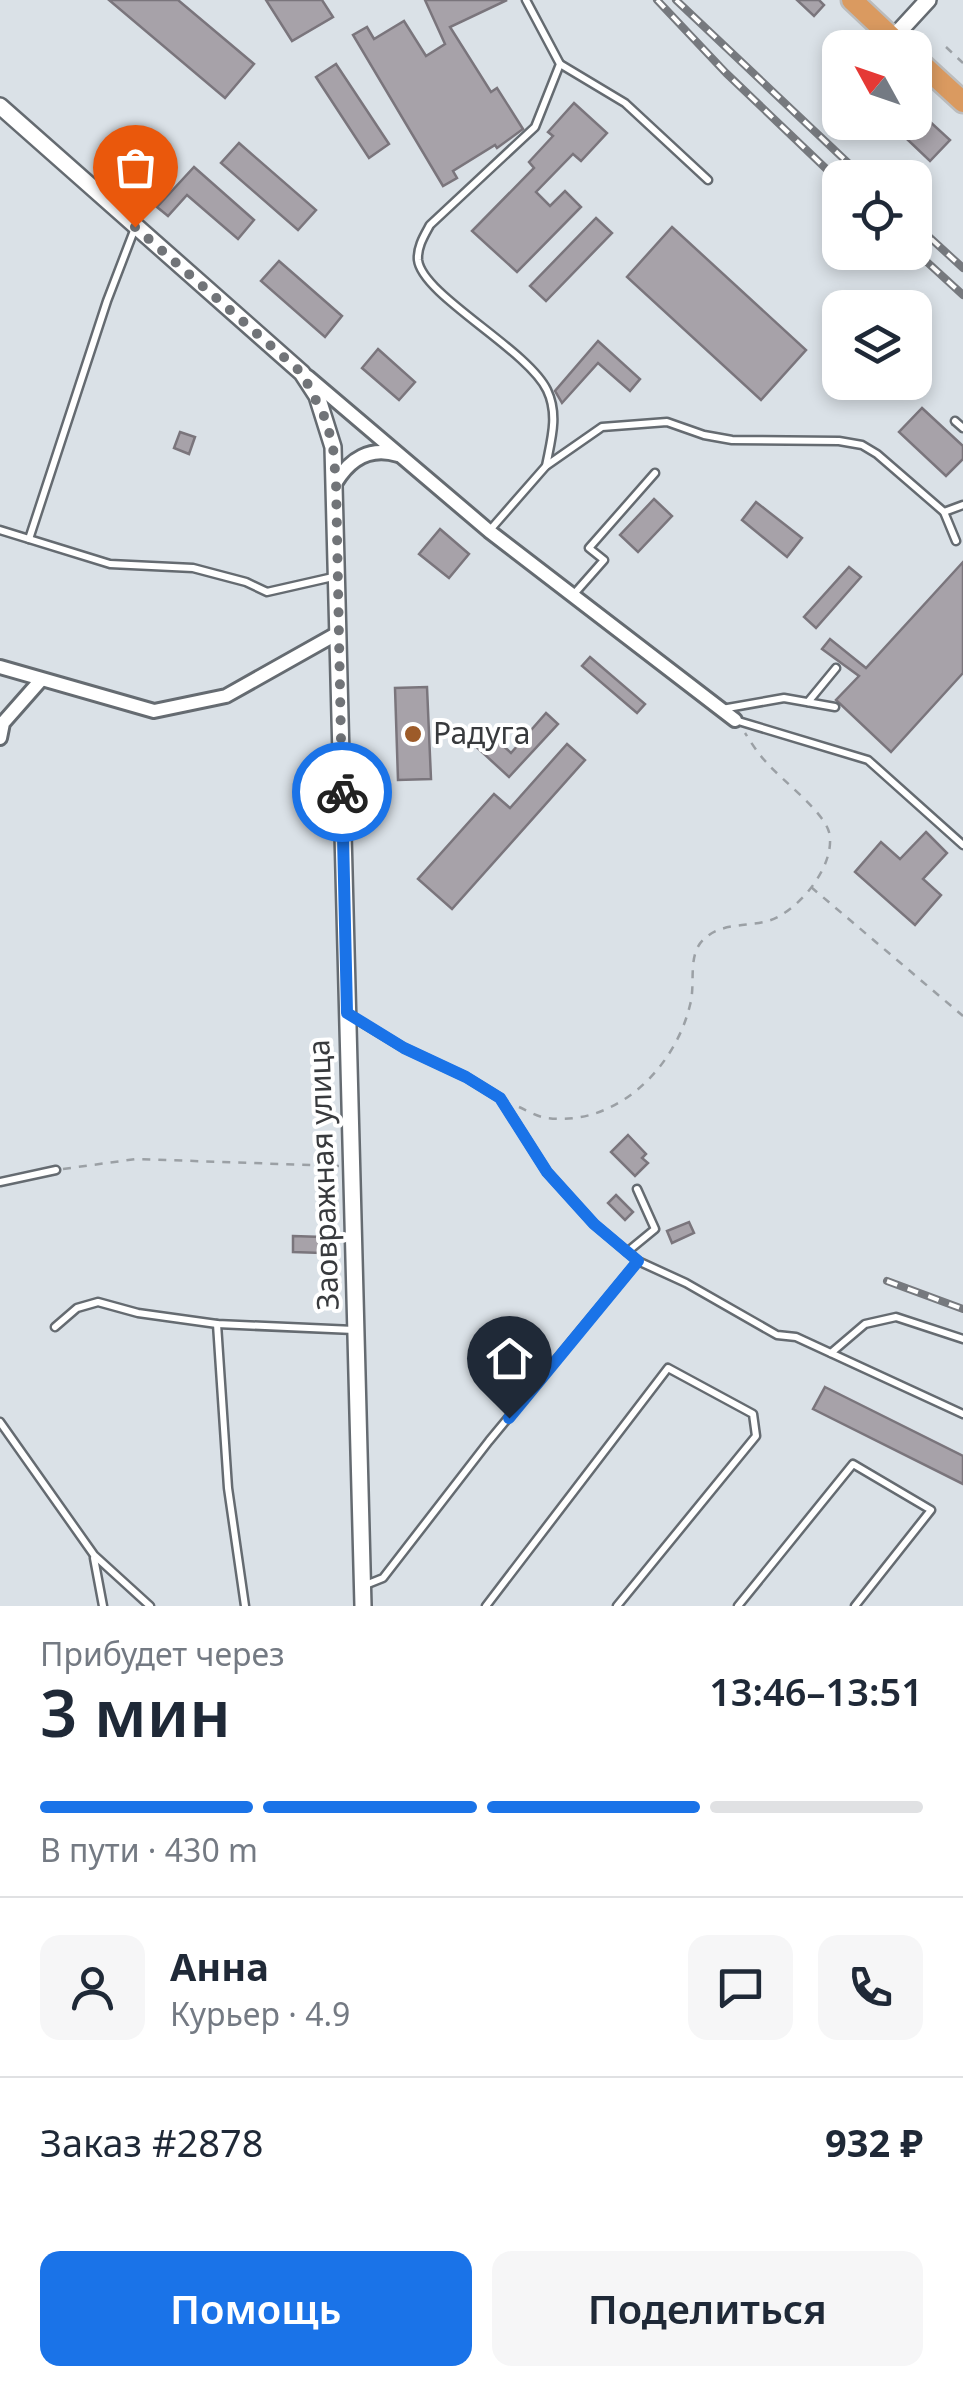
<!DOCTYPE html>
<html lang="ru">
<meta charset="utf-8">
<style>
body{margin:0;font-family:"Noto Sans",sans-serif;background:#f6f6f7;color:#1f2937;height:100vh;display:flex;flex-direction:column;font-size:38px;white-space:nowrap}
*{box-sizing:border-box;margin:0}
p{font-size:32px;color:#747a83}
.icon{flex:none;width:55px;height:55px;fill:none;stroke:currentColor;stroke-width:2;stroke-linecap:round;stroke-linejoin:round}
.map{position:relative;height:1606px;overflow:hidden}
.sheet{display:flex;flex-direction:column;background:#fff;flex:1}
.sheet>*{flex:none}
.needle{width:65px;rotate:310deg}
.fabs{position:absolute;left:822px;top:30px;display:grid;gap:20px}
.fabs a{display:grid;place-items:center;width:110px;height:110px;border-radius:20px;background:#fff;box-shadow:0 5px 15px #0003;font-size:50px}
.pin{position:absolute;display:grid;place-items:center;width:85px;height:85px;color:#fff;margin:-102px -42px;border-radius:50% 50% 50% 0;rotate:-45deg;box-shadow:0 0 10px #0007}
.pin .icon{rotate:45deg}
.courier{position:absolute;display:grid;place-items:center;width:100px;height:100px;margin:-50px;border:8px solid #1a73e8;border-radius:50%;background:#fff;color:#222;box-shadow:0 2px 12px #0007}
.head em{font-style:normal;font-weight:600}
.head div{display:flex;flex-direction:column-reverse}
.head{display:flex;align-items:center;justify-content:space-between;height:170px;padding:0 40px}
h1{font-size:65px;font-weight:600;line-height:75px}
.bar{display:grid;grid-template-columns:repeat(4,1fr);gap:15px 10px;align-content:center;height:120px;padding:0 40px}
.bar i{height:12px;border-radius:8px;background:#e0e1e3}
.bar .active{background:#1a73e8}
.bar p{grid-column:span 4}
.line{display:flex;align-items:center;gap:25px;padding:0 40px;border-top:2px solid #e0e1e3}
.line div{flex:1}
.round{display:grid;place-items:center;flex:none;width:105px;height:105px;border-radius:20px;background:#f6f6f7}
.action{display:flex;gap:20px;margin-top:auto;padding:20px 40px}
.action a{flex:1;height:115px;border-radius:20px;background:#1a73e8;color:#fff;font-size:40px;font-weight:600;line-height:115px;text-align:center}
.action a+a{background:#f6f6f7;color:#1f2937}
.map>svg:first-child{display:block}
</style>
<div class="map">
<svg width="963" height="1606" viewBox="0 0 963 1606">
<rect width="100%" height="100%" fill="#dae1e7"/>
<g fill="#a7a2a9" stroke="#7a757c" stroke-width="2.5">
<polygon points="109,0 178,0 254,64 225,98"/>
<polygon points="266,0 322,0 333,17 292,41"/>
<polygon points="425,0 507,0 450,27 491,92 497,88 523,129 497,148 495,145 453,171 457,178 443,186 353,35 367,27 374,39 404,21 426,56 445,44"/>
<polygon points="797,0 819,0 824,5 814,16"/>
<polygon points="336,64 389,144 369,158 316,77"/>
<polygon points="574,103 607,133 581,161 573,154 536,192 550,206 565,191 581,207 517,272 472,231 534,168 529,162 553,136 548,132"/>
<polygon points="915,108 950,140 930,161 889,122 915,122"/>
<polygon points="239,143 316,210 298,230 221,163"/>
<polygon points="194,167 254,220 238,239 187,195 168,216 157,207"/>
<polygon points="596,218 612,233 546,301 530,286"/>
<polygon points="672,227 806,350 761,400 627,277"/>
<polygon points="279,261 342,316 325,337 261,281"/>
<polygon points="598,341 640,379 630,391 598,363 562,403 555,391"/>
<polygon points="378,349 415,382 399,400 362,368"/>
<polygon points="922,408 963,446 963,459 946,476 899,432"/>
<polygon points="180,432 195,437 189,454 174,448"/>
<polygon points="654,499 672,516 638,552 620,535"/>
<polygon points="756,502 802,538 787,557 742,520"/>
<polygon points="440,529 469,554 449,578 419,554"/>
<polygon points="963,562 963,673 891,752 836,700 859,676 822,649 830,639 866,668"/>
<polygon points="849,567 861,577 816,628 804,617"/>
<polygon points="590,657 645,704 637,713 582,666"/>
<polygon points="427,687 431,779 398,780 395,688"/>
<polygon points="546,713 558,724 509,777 471,742 484,728 511,753"/>
<polygon points="567,744 585,760 452,909 418,879 494,794 510,808"/>
<polygon points="926,832 947,853 923,879 941,895 915,925 855,872 881,842 900,859"/>
<polygon points="628,1135 646,1154 642,1158 648,1163 635,1176 611,1152"/>
<polygon points="616,1195 633,1212 625,1220 608,1203"/>
<polygon points="689,1222 694,1233 672,1243 667,1231"/>
<polygon points="293,1236 322,1237 322,1253 293,1252"/>
<polygon points="825,1387 963,1456 963,1484 813,1409"/>
</g>
<g fill="none" stroke-linecap="round" stroke-linejoin="round">
<g stroke="#656b71" stroke-width="11">
<g id="service">
<path d="M 526,0 L 560,64 L 535,127 L 430,225 C 424,236 417,247 418,260 C 422,295 527,349 547,390 C 559,415 551,440 546,466"/>
<polyline points="560,64 625,103 708,180"/>
<polyline points="955,421 963,428"/>
<polyline points="944,512 963,505"/>
<polyline points="0,530 110,564 193,568 246,582 267,592 333,577"/>
<polyline points="490,530 546,466 602,427 667,422 704,435 732,440 839,441 862,445 877,454 944,512 956,541"/>
<polyline points="29,539 107,301 135,228"/>
<polyline points="574,594 604,560 589,548 655,473"/>
<polyline points="808,702 836,668"/>
<polyline points="722,709 784,698 835,707"/>
<polyline points="735,720 868,760 963,845"/>
<polyline points="348,1014 404,1048 466,1077 500,1098 547,1172 594,1224 638,1261 686,1283 777,1335 796,1337 963,1414"/>
<polyline points="0,1182 56,1170"/>
<polyline points="627,1252 655,1229 637,1189"/>
<polyline points="217,1324 228,1488 245,1606"/>
<polyline points="55,1327 77,1308 98,1302 138,1313 217,1324 354,1330"/>
<polyline points="831,1353 865,1324 896,1317 963,1339"/>
<polyline points="0,1422 94,1555 150,1606"/>
<polyline points="94,1558 103,1606"/>
<polyline points="363,1586 383,1578 489,1441 638,1261"/>
<polyline points="486,1606 668,1368 753,1414 756,1436 617,1606"/>
<polyline points="738,1606 853,1464 931,1510 855,1606"/>
</g>
</g>
<g stroke="#656b71" stroke-width="18">
<g id="minor">
<polyline points="308,377 489,531 735,720"/>
<path d="M 336,482 C 350,459 370,446 398,455"/>
<polyline points="0,667 154,711 226,696 338,633"/>
<polyline points="0,738 3,723 40,681"/>
</g>
</g>
<g stroke="#656b71" stroke-width="20">
<g id="tertiary">
<polyline points="893,38 928,0"/>
<polyline points="0,106 302,373 317,396 333,447 363,1606"/>
</g>
</g>
<g stroke="#bbbcbd" stroke-width="25">
<g id="trunk">
<polyline points="852,0 903,48"/>
<polyline points="915,58 963,102"/>
</g>
</g>
<g stroke="#9ba0a5" stroke-width="2.5" stroke-dasharray="8 8" stroke-linecap="butt">
<polyline points="946,47 963,63"/>
<polyline points="811,887 963,1016"/>
<path d="M 519,1107 C 528,1111 538,1117 547,1118 C 616,1127 675,1068 690,1005 C 696,984 687,956 703,940 C 721,922 747,927 768,921 C 798,912 837,865 829,832 C 823,811 783,781 768,764 C 759,755 752,744 745,733"/>
<polyline points="63,1169 136,1159 339,1166"/>
</g>
<use href="#service" stroke="#fff" stroke-width="6"/>
<use href="#minor" stroke="#fff" stroke-width="12"/>
<use href="#tertiary" stroke="#fff" stroke-width="15"/>
<use href="#trunk" stroke="#da9a60" stroke-width="20"/>
<g stroke="#76797e" stroke-width="8">
<g id="rail">
<polyline points="657,0 726,73 840,182"/>
<polyline points="676,0 864,178"/>
<polyline points="915,224 963,268"/>
<polyline points="915,251 963,295"/>
<polyline points="887,1281 963,1309"/>
</g>
</g>
<use href="#rail" stroke="#fff" stroke-width="4" stroke-dasharray="11" stroke-linecap="butt"/>
</g>
<g fill="none" stroke-linecap="round" stroke-linejoin="round">
<polyline stroke="#717478" stroke-width="10" stroke-dasharray="0 18" points="135,227 302,373 326,420 333,447 336,482 342,792"/>
<polyline stroke="#1a73e8" stroke-width="12" points="342,792 347,1013 404,1048 466,1077 500,1098 547,1172 594,1224 638,1261 509,1418"/>
</g>
<circle fill="#9d5b29" stroke="#fff" stroke-width="4" cx="413" cy="734" r="10"/>
<g text-anchor="middle" stroke-width="8" stroke-linejoin="round" paint-order="stroke">
<g font-size="30" fill="#383a3d" stroke="#fff" text-anchor="start">
<text x="433" y="744">Радуга</text>
</g>
<g font-size="30" fill="#383a3d" stroke="#fff">
<text transform="translate(324 1175) rotate(-92)" y="10">Заовражная улица</text>
</g>
</g>
</svg>
<div class="fabs">
<a><svg class="needle" viewBox="-14 -14 28 28"><path d="M0-13l5 13h-10z" fill="#e53935"/><path d="M0 13l5-13h-10z" fill="#747a83"/></svg></a>
<a><svg class="icon" aria-label="locate" viewBox="0 0 24 24"><circle cx="12" cy="12" r="6"/><path d="M12 2v4M12 18v4M2 12h4M18 12h4"/></svg></a>
<a><svg class="icon" aria-label="layers" viewBox="0 0 24 24"><path d="M12 4l9 5-9 5-9-5zM3 14l9 5 9-5"/></svg></a>
</div>
<div class="pin" style="left:135px;top:227px;background:#ea580c"><svg class="icon" aria-label="bag" viewBox="0 0 24 24"><path d="M5 8h14l-1 12H6zM9 8a3 3 0 0 1 6 0"/></svg></div>
<div class="pin" style="left:509px;top:1418px;background:#1f2937"><svg class="icon" aria-label="home" viewBox="0 0 24 24"><path d="M3 11l9-7 9 7M6 9v11h12V9"/></svg></div>
<div class="courier" style="left:342px;top:792px"><svg class="icon" aria-label="bike" viewBox="0 0 24 24"><circle cx="6" cy="16" r="4"/><circle cx="18" cy="16" r="4"/><path d="M6 16l4-8h5l3 8M10 8l3 8H6M13 5h3"/></svg></div>
</div>
<section class="sheet">
<div class="head"><div><h1>3 мин</h1><p>Прибудет через</p></div><em>13:46–13:51</em></div>
<div class="bar"><i class="active"></i><i class="active"></i><i class="active"></i><i></i><p>В пути · 430 m</p></div>
<div class="line" style="height:180px"><a class="round"><svg class="icon" aria-label="person" viewBox="0 0 24 24"><circle cx="12" cy="8" r="4"/><path d="M4 21q1-7 8-7t8 7"/></svg></a><div><b>Анна</b><p>Курьер · 4.9</p></div><a class="round"><svg class="icon" aria-label="chat" viewBox="0 0 24 24"><path d="M4 5h16v11H9l-5 4z"/></svg></a><a class="round"><svg class="icon" aria-label="phone" viewBox="0 0 24 24"><path d="M5 4h4l2 5-3 2q2 4 5 5l2-3 5 2v4C11 20 4 13 5 4z"/></svg></a></div>
<div class="line" style="height:130px"><div>Заказ #2878</div><b>932 ₽</b></div>
<div class="action"><a>Помощь</a><a>Поделиться</a></div>
</section>
